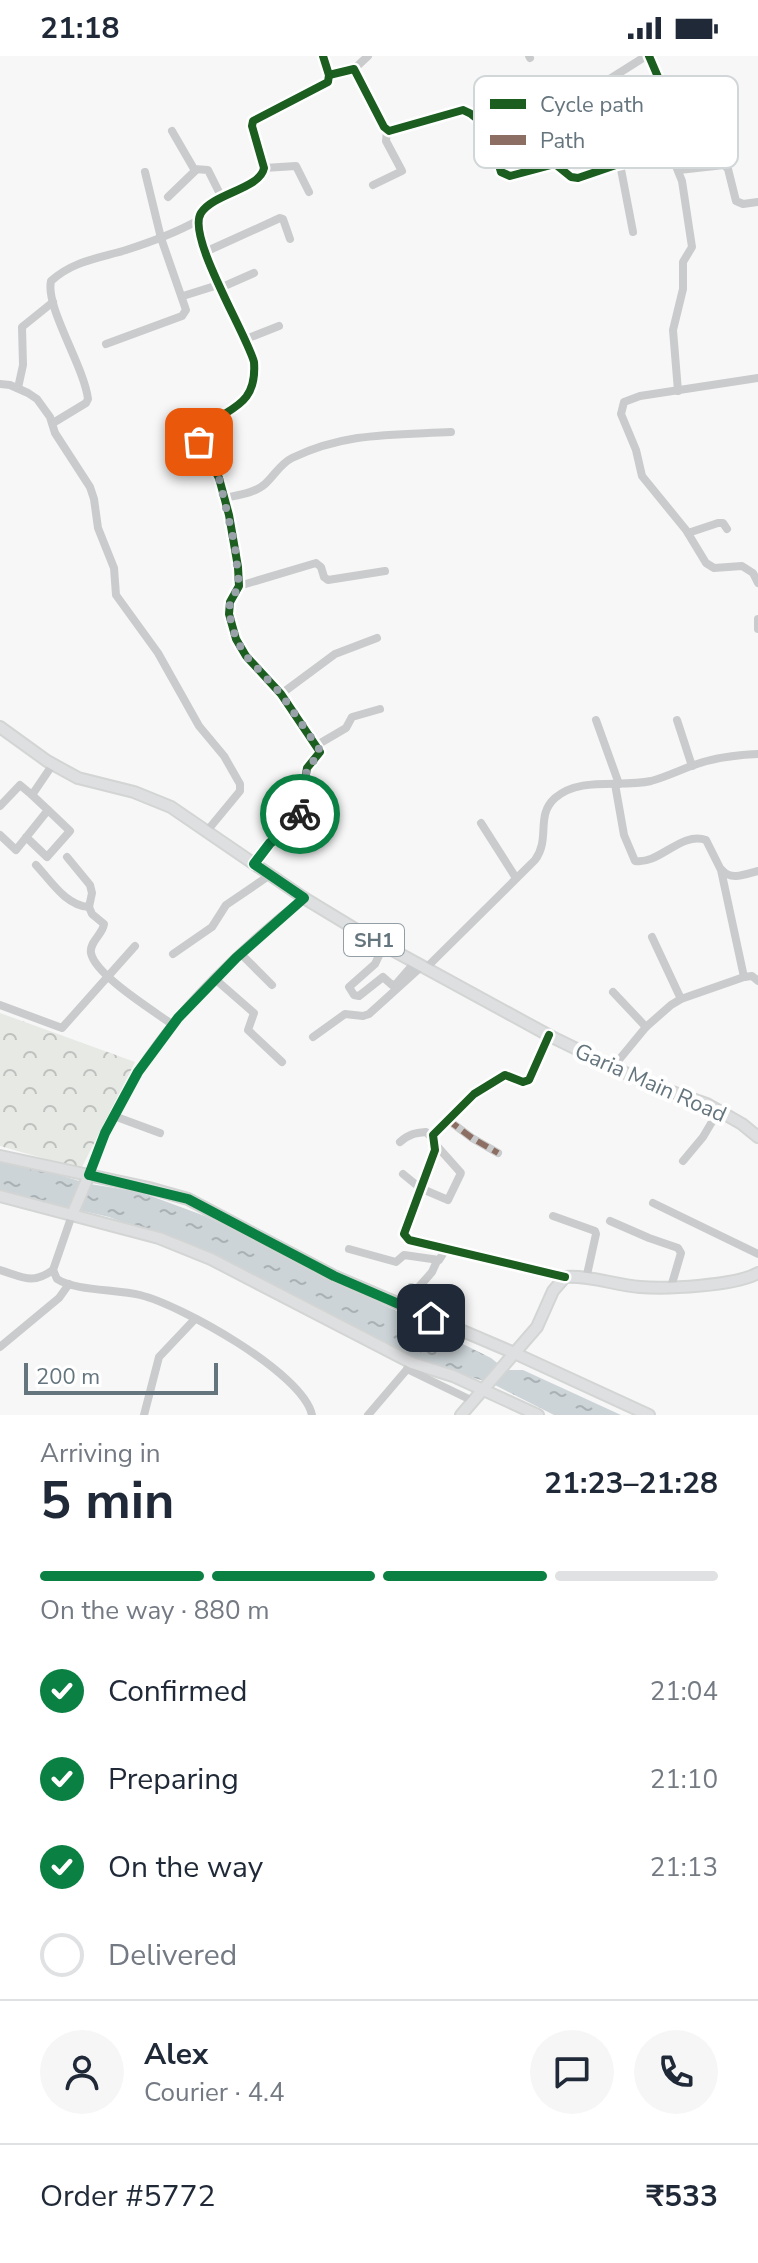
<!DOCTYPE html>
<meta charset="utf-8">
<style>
body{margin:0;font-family:"Nunito Sans",sans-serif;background:#f6f6f7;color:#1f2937;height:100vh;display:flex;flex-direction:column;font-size:30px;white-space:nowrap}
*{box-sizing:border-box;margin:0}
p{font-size:26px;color:#747a83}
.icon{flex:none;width:44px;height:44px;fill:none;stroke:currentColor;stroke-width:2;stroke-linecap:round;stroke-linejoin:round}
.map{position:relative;height:1359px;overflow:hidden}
.side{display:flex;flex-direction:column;background:#fff;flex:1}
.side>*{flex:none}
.scale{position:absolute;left:24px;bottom:20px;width:194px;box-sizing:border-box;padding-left:8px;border:4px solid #65757e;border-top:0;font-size:22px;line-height:28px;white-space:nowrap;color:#65757e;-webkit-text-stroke:6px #fff;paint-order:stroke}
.pin{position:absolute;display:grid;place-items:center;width:68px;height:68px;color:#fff;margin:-34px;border-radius:16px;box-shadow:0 4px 12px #0006}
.courier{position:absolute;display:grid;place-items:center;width:80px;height:80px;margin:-40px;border:6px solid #0b8043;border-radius:50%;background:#fff;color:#222;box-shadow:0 2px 10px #0007}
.headline em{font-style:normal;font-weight:700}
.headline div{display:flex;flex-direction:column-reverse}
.headline{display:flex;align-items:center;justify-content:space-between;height:136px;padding:0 40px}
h1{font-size:52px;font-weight:700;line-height:60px}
.bar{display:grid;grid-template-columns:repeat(4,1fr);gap:12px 8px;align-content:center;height:96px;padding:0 40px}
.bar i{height:10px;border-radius:6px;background:#e0e1e3}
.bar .selected{background:#0b8043}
.bar p{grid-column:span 4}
.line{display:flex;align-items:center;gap:20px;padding:0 40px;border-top:2px solid #e0e1e3}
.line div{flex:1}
.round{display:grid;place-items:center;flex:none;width:84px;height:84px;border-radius:42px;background:#f6f6f7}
ol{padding:0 40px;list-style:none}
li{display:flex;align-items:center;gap:24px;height:88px}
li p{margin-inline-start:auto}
li .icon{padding:8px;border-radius:50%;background:#0b8043;color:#fff;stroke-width:4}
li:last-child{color:#747a83}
li i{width:44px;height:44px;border:4px solid #e0e1e3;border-radius:50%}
.status{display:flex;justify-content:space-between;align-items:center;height:56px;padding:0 40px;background:#fff;direction:ltr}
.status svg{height:22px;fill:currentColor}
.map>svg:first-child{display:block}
</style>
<div class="status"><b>21:18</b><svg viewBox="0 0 49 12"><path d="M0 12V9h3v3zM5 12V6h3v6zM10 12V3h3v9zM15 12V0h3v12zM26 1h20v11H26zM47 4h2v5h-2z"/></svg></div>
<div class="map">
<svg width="758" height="1359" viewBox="0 0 758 1359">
<defs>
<pattern id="forest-crowns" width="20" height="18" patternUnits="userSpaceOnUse" patternTransform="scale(2)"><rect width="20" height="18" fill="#e6e9e4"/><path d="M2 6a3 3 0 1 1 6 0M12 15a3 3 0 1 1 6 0" fill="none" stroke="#bec1be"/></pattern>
<pattern id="water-ripples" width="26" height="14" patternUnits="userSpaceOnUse" patternTransform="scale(2)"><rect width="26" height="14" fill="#ccd4d7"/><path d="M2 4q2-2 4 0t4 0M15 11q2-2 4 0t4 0" fill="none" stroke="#a9b1b4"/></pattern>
</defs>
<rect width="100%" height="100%" fill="#f7f7f7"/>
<polygon fill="url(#forest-crowns)" points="0,957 135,1006 81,1113 0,1090"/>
<polygon fill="url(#water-ripples)" points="0,1102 90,1128 140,1136 205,1160 491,1302 506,1314 523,1314 621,1359 554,1359 491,1327 425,1307 223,1203 109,1161 0,1136"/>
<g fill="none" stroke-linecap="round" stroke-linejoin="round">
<g stroke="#d3d4d4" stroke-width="14">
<g id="major">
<polyline points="0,671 47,705 78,722 134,736 171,751 304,842 365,879 550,980 644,1026 707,1048 742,1068 758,1081"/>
<polyline points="0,1100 149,1132 188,1143 334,1220 512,1296 649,1359"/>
<polyline points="0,1140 159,1182 211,1203 412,1307 453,1320 538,1359"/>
<polyline points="72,1159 89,1119"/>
<path d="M 461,1359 L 537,1271 L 553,1235 L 565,1221 C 589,1219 615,1229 640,1231 C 667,1233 735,1230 758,1217"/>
</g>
</g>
<g stroke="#cacbcc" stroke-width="8">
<polyline points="529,0 530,2"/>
<polyline points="354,13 368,0"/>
<path d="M 329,19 L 354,13 L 384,71 L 389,75 L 463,54 C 488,63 494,93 501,116 L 510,120 L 555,108 L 571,121 L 578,122 L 616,109 L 659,99 L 669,93 L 663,66 L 664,35 L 649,0"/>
<polyline points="597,31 646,0"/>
<polyline points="172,75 194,113 208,114 221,140"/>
<polyline points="669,93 682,125 692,191 683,206 683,233 673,274 678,335"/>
<polyline points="620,108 633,176"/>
<polyline points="264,112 296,110 309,136"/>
<polyline points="679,114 724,109 728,113 736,145 743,148 758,146"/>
<polyline points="373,129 402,115 386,85 387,74"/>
<polyline points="168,141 196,114"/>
<polyline points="205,196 280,162 283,163 290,183"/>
<polyline points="220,232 254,217"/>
<polyline points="183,240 218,229"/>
<polyline points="246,283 279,270"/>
<polyline points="106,288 182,260 186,254 161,182 145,116"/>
<polyline points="758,322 640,340 624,346 621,358 636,394 642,420 686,474 706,507 714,512 742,510 753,517 758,527"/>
<polyline points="0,328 10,329 28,337 37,343 50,361 55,377 90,431 94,443 98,472 114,512 116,539 158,597 199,670 224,700 240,728 240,735 207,775"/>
<polyline points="18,332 23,309 22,271 53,246"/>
<path d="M 53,367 L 86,347 L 88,343 C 84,310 45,251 51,225 C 73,205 99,202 126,194 C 151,186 175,177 197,165"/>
<path d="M 225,442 C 238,439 255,437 265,428 C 275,419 280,408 292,402 C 346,376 393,379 451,376"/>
<polyline points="688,477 718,467 723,467 727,473"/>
<polyline points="239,530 316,507 321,511 324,521 328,524 385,515"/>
<polyline points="758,563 758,573"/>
<polyline points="281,638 335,598 377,582"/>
<polyline points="596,664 619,728"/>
<polyline points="677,664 692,710"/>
<polyline points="317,689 346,672 352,661 380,653"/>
<path d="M 615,728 L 624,779 L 635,805 C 659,809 681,775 706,784 L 721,814 L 744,921"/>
<polyline points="32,739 48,754"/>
<polyline points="0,750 20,729 32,739 53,708"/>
<polyline points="481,767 516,822"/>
<polyline points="0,779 16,794 48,754 70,775 47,801 26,781"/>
<path d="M 67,801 L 90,829 L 92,837 L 89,851 L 92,858 L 104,868 C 103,878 89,886 91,897 C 95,919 154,955 173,969"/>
<path d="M 254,808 L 270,787 L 298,764 L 307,712 L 320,696 L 281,638 L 246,600 L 236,583 L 229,558 L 230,546 L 239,530 L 238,511 L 229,459 L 219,422 L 198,383 C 214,350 258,360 254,306 C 246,277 186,180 201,157 C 214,137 260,133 264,112 L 252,70 L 253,65 L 328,26 L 329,19 L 323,0"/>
<path d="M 36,809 C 51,825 66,850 89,851"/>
<path d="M 722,814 C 731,825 746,818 758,815"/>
<polyline points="652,881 681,943"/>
<polyline points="384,889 375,908 349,931 354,939 359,940 383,921 392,929 396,928 415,906"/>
<polyline points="173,898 212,871 226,849 270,819"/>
<polyline points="241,898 272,929"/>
<path d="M 426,912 L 535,804 C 551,782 535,760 555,742 C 580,720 620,732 651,725 C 666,721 682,713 697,708 C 717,701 737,699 758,698"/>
<polyline points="215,923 254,957 248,974 282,1006"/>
<polyline points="613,936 646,971"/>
<polyline points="0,949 62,972 135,890"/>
<polyline points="549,979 529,1024 523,1026 505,1019 474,1038 433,1079 435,1094 404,1178 409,1184 565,1221"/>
<polyline points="313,981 345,958 363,960 369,958 422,910"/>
<polyline points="613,1011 646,971 671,949 681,943 744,921 752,920 758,925"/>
<polyline points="114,1060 160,1077"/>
<polyline points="448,1064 472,1082 498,1097"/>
<path d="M 400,1086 C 409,1078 415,1077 426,1076 L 432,1082"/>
<polyline points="683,1105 703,1081 719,1054"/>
<polyline points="403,1118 420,1132 448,1144 461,1117 436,1089"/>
<path d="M 89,1119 C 102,1083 118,1047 139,1014 C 178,952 246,886 304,842"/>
<polyline points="653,1147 758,1198"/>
<path d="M 72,1159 L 53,1214 L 57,1223 C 75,1235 117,1233 140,1239 C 181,1249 303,1317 312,1359"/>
<polyline points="553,1160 595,1175 596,1178 586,1223"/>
<polyline points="610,1165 649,1182 678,1192 681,1197 671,1231"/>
<polyline points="349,1193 396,1206 404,1199 439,1204 446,1193"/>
<path d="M 0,1214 C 23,1221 32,1229 53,1214"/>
<polyline points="411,1231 417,1233 432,1216 437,1205"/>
<polyline points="0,1291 59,1242 69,1228"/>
<polyline points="407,1313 473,1345"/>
<polyline points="144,1359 159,1301 195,1263"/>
<polyline points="368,1359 409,1311"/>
</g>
<use href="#major" stroke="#dedfe0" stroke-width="10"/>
<polyline stroke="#8d6e63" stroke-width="6" stroke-dasharray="12 6" stroke-linecap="butt" points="448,1064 472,1082 498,1097"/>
<g stroke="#fff" stroke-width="13">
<g id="cycleway">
<path d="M 329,19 L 354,13 L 384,71 L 389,75 L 463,54 C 488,63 494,93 501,116 L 510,120 L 555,108 L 571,121 L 578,122 L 616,109 L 659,99 L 669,93 L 663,66 L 664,35 L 649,0"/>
<path d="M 254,808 L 270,787 L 298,764 L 307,712 L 320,696 L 281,638 L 246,600 L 236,583 L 229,558 L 230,546 L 239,530 L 238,511 L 229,459 L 219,422 L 198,383 C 214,350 258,360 254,306 C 246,277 186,180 201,157 C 214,137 260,133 264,112 L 252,70 L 253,65 L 328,26 L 329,19 L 323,0"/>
<polyline points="549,979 529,1024 523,1026 505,1019 474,1038 433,1079 435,1094 404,1178 409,1184 565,1221"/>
</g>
</g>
<use href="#cycleway" stroke="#1b5e20" stroke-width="8"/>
</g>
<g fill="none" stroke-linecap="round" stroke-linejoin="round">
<polyline stroke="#98a2a8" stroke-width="8" stroke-dasharray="0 14.4" points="199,386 219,422 235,490 239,530 230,546 229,558 236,583 246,600 281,638 319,693 319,699 307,712 300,758"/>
<polyline stroke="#0b8043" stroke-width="10" points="300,758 296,768 270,787 254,808 304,842 236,902 178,962 138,1016 105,1077 89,1119 188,1143 334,1220 431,1262"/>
</g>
<g text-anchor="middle" stroke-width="8" stroke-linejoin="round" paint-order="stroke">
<rect fill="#fff" stroke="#939ea5" stroke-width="2" x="344" y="868" width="60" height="32" rx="6"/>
<g font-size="20" font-weight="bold" fill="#65757e">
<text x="374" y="891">SH1</text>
</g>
<g font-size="22" fill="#65757e" stroke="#fff">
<text transform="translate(651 1026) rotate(24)" y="8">Garia Main Road</text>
</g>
</g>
<rect x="474" y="20" width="264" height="92" rx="12" fill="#fff" stroke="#d1d6d8" stroke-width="2"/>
<rect x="490" y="43" width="36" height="10" fill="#1b5e20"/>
<rect x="490" y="79" width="36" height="10" fill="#8d6e63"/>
<g font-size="22" fill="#65757e">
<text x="540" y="56">Cycle path</text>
<text x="540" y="92">Path</text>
</g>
</svg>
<div class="scale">200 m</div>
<div class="pin" style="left:199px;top:386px;background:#ea580c"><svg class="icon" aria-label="bag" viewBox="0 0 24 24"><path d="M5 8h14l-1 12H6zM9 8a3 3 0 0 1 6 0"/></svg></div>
<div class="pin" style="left:431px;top:1262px;background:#1f2937"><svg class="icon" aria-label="home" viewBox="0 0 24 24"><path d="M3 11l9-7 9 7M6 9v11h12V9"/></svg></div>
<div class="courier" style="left:300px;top:758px"><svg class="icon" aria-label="bike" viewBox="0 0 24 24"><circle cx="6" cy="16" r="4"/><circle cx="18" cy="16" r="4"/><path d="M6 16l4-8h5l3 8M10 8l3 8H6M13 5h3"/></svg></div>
</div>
<section class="side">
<div class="headline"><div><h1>5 min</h1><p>Arriving in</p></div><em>21:23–21:28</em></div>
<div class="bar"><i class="selected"></i><i class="selected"></i><i class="selected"></i><i></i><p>On the way · 880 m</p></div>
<ol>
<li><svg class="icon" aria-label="check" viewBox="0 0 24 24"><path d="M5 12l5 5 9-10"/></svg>Confirmed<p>21:04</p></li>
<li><svg class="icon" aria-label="check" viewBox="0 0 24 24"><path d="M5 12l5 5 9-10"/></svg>Preparing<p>21:10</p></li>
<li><svg class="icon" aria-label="check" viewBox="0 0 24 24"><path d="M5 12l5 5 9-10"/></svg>On the way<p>21:13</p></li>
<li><i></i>Delivered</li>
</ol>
<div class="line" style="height:144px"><a class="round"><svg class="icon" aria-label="person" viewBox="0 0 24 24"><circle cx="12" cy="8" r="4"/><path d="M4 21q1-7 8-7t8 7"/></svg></a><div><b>Alex</b><p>Courier · 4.4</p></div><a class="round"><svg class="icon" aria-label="chat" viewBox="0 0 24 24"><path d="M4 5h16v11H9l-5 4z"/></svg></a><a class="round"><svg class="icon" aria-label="phone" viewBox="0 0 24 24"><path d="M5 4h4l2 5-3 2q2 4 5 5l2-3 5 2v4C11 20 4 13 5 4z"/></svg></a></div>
<div class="line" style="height:104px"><div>Order #5772</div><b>₹533</b></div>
</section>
